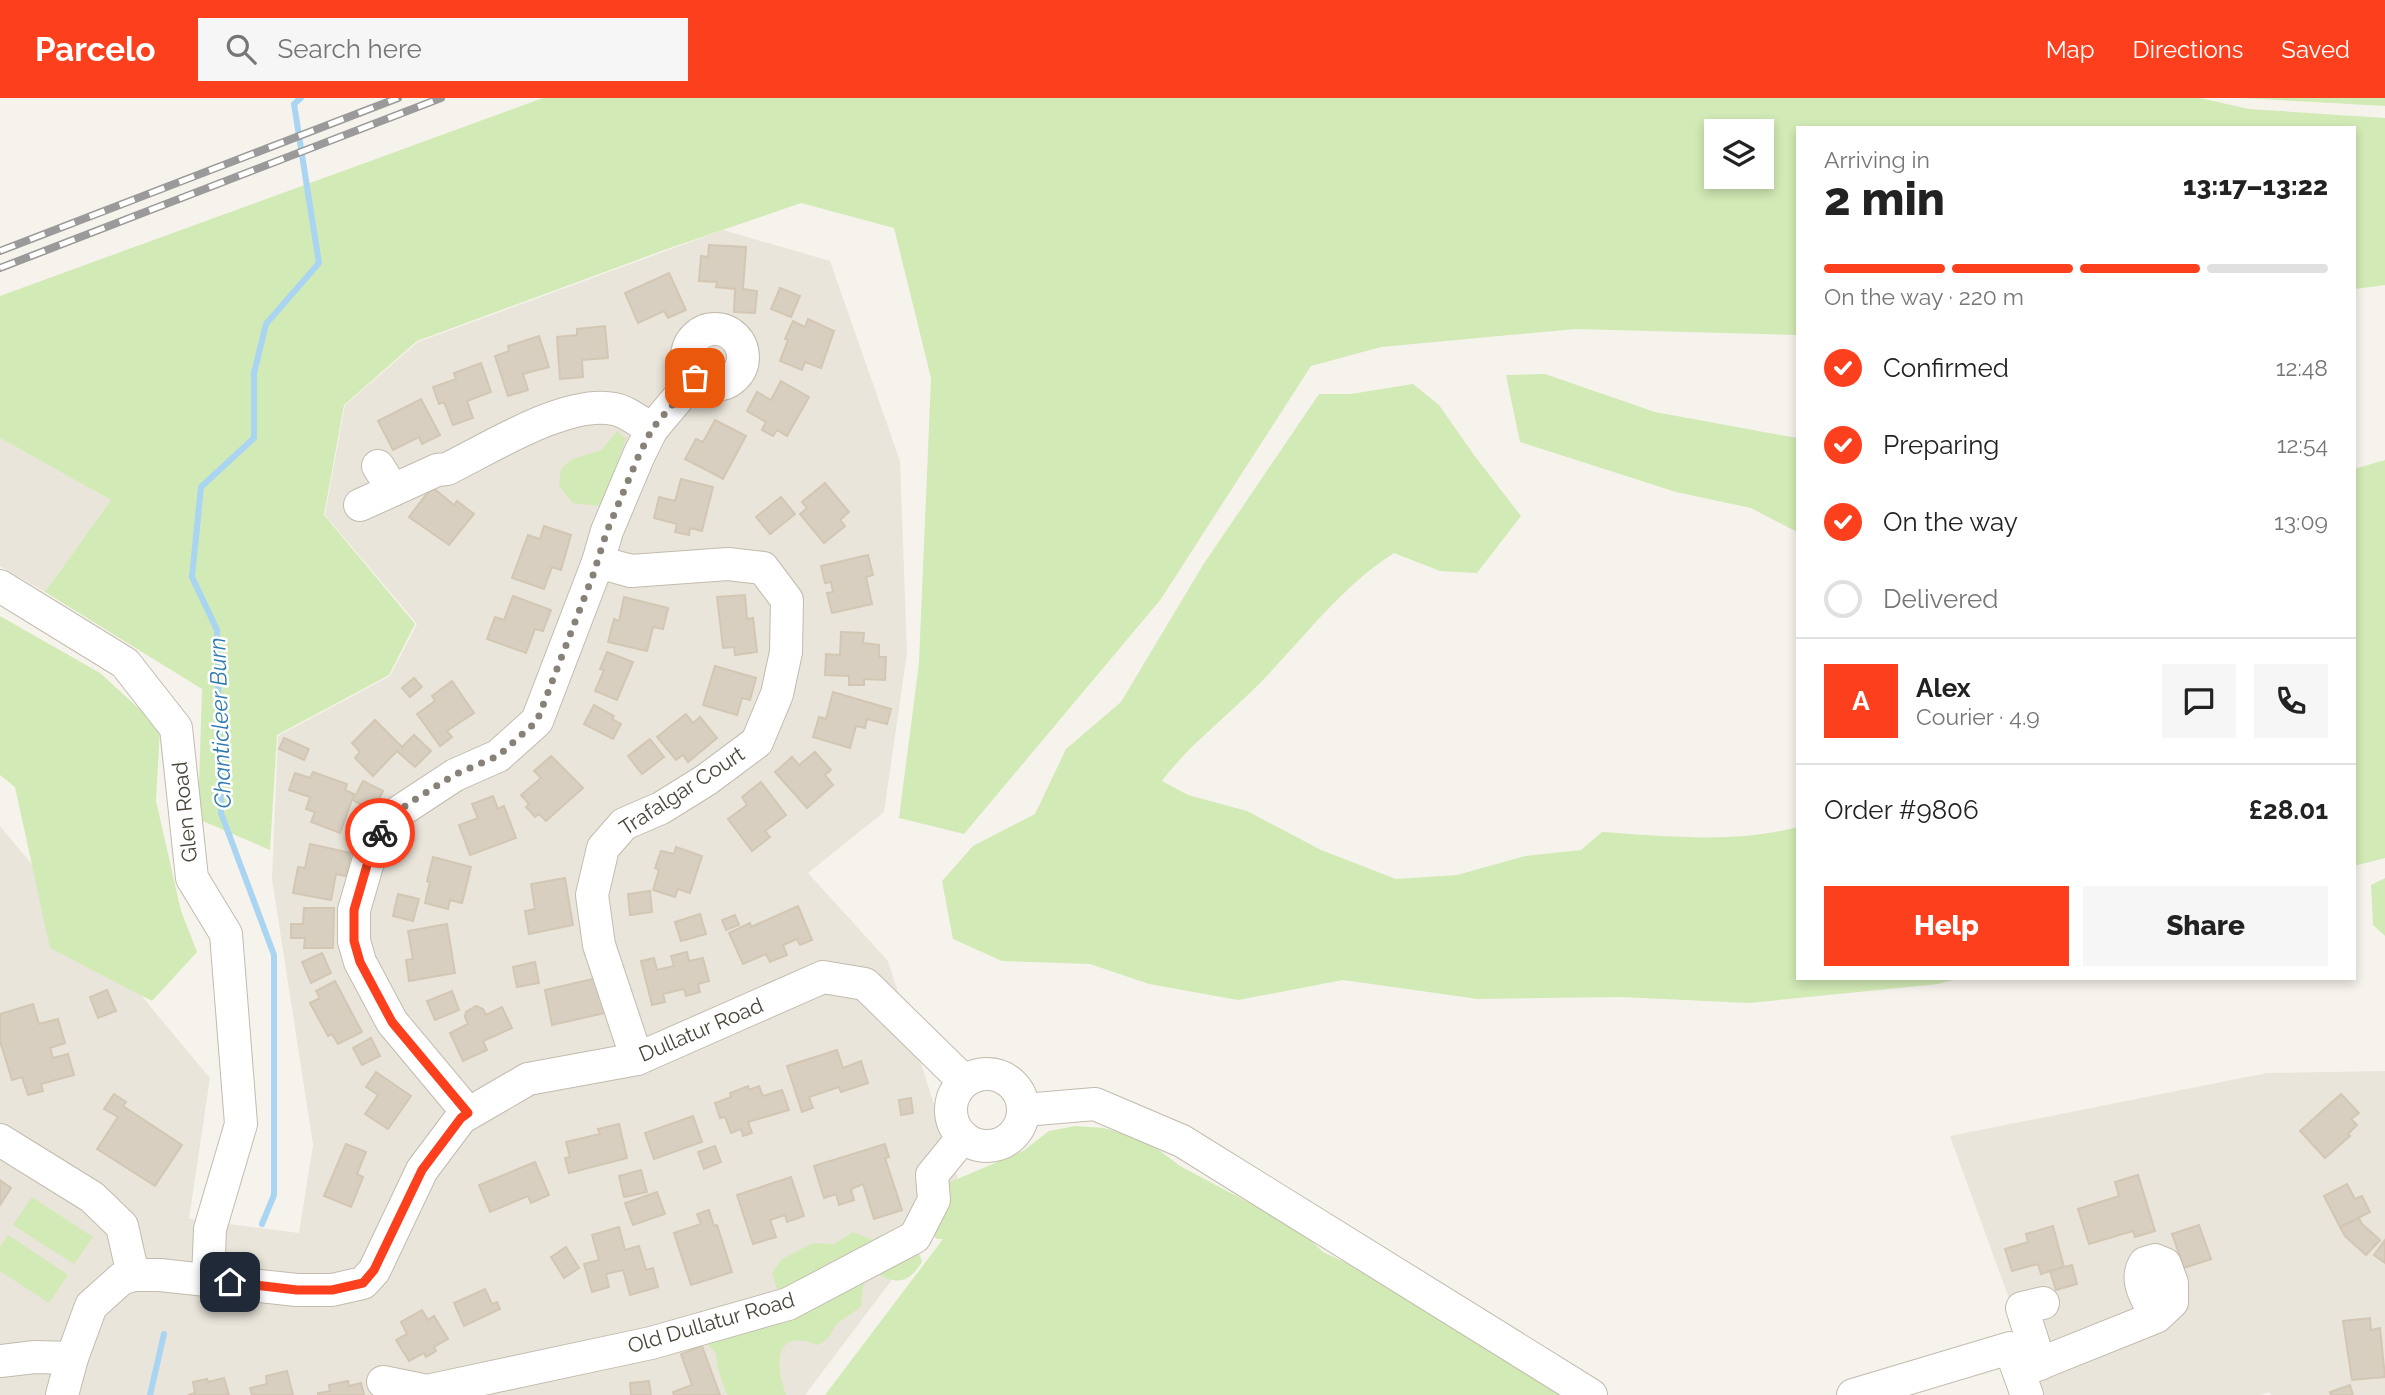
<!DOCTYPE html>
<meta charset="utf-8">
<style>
body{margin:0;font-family:Raleway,sans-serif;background:#f6f6f6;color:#222;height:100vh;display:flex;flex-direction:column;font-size:26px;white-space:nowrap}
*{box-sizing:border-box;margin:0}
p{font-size:23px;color:#767676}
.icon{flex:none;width:38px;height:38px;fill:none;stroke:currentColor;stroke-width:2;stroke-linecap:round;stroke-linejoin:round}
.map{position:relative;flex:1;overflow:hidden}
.side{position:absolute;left:1796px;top:28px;width:560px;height:854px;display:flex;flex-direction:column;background:#fff;border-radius:0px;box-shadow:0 4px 10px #0003}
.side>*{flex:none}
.fabs{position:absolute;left:1704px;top:21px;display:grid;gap:14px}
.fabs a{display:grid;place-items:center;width:70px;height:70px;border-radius:0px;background:#fff;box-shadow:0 4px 10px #0003;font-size:35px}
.pin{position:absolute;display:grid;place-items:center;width:60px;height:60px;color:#fff;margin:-30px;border-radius:14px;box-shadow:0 4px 10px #0006}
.courier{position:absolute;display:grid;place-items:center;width:70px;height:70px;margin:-35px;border:5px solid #fc3f1d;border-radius:50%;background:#fff;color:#222;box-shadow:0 2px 9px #0007}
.summary em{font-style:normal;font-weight:800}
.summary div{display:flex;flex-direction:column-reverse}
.summary{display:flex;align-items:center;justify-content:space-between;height:119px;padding:0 28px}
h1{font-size:46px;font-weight:800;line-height:52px}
.bar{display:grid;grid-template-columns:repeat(4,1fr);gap:10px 7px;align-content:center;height:84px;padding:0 28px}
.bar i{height:9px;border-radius:5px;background:#e0e0e0}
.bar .active{background:#fc3f1d}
.bar p{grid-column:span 4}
.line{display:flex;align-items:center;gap:18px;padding:0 28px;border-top:2px solid #e0e0e0}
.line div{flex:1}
.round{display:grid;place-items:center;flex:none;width:74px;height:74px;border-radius:0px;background:#f6f6f6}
ol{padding:0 28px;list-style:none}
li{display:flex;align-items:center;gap:21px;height:77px}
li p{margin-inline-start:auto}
li .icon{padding:7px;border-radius:50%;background:#fc3f1d;color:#fff;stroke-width:4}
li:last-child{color:#767676}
li i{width:38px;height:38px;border:4px solid #e0e0e0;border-radius:50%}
.cta{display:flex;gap:14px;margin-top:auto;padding:14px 28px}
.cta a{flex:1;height:80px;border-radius:0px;background:#fc3f1d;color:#fff;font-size:28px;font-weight:800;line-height:80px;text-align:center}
.cta a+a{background:#f6f6f6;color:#222}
header{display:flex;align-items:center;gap:42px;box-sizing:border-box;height:98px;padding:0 35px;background:#fc3f1d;color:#fff}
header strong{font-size:33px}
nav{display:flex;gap:38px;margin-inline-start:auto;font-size:24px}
.search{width:490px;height:63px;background:#f6f6f6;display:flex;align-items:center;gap:18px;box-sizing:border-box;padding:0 24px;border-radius:0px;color:#767676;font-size:26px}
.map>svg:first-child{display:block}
</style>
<header>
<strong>Parcelo</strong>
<div class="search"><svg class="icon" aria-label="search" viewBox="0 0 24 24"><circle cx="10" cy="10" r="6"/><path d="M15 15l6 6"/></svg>Search here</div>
<nav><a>Map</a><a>Directions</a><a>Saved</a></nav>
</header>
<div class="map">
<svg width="2385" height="1297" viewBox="0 0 2385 1297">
<rect width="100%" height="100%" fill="#f6f3ec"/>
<g fill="#eae5da">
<polygon points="723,132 830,163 900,363 907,555 884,714 808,775 888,863 961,1090 805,1297 0,1297 0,728 210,980 189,1121 299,1135 313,1047 272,781 278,638 390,578 417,526 325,417 345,307 418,244"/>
<polygon points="0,340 111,402 45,494 0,468"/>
<polygon points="2385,973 2385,1297 2271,1297 2269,1294 2260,1297 2044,1297 1950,1038 2267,975"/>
</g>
<g fill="#d2eab5" fill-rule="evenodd">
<path d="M 543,0 L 2200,0 L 2249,11 L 2385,20 L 2385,187 L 2354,191 L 2354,30 L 1797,30 L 1797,237 L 1576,231 L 1381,249 L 1311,268 L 1161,501 L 964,736 L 899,720 L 919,565 L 931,280 L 894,130 L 801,105 L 667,151 L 417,243 L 344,307 L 324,417 L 415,526 L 389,577 L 277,637 L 270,752 L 198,721 L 202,591 L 45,494 L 111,402 L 0,340 L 0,198 ZM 1717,33 L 1762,33 L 1762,79 L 1717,79 Z"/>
<polygon points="2242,0 2385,0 2385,8"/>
<polygon points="1545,276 1655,314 1797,340 1797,434 1751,410 1676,394 1520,344 1506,277"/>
<path d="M 1413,286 L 1439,307 L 1474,357 L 1521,418 L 1477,475 L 1440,473 L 1394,455 C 1340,489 1301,544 1256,589 C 1225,620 1188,648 1162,683 L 1188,697 L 1247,713 L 1321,752 L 1396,781 L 1457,777 L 1525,758 L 1581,752 L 1602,734 C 1664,738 1737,746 1797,729 L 1797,880 L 1960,880 L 1938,886 L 1749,905 L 1621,899 L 1478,901 L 1343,882 L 1238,902 L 1149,886 L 1090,866 L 1002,863 L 953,841 L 942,783 L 973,748 L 1035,716 L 1066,651 L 1121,604 L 1203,467 L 1319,296 L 1351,296 Z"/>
<polygon points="617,333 626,341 601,408 573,405 559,388 561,371 572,361 602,352"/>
<polygon points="2385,362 2385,760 2354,768 2354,371"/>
<polygon points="0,518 100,575 160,630 156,703 181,813 197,854 152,903 50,850 15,689 0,677"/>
<polygon points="2385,780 2385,838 2373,827 2371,787"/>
<polygon points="1075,1028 1104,1030 1147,1043 1180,1068 1298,1131 1323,1154 1380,1181 1570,1297 825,1297 943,1141 937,1141 926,1131 948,1085 1023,1053 1049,1033"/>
<polygon points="32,1099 93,1139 74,1166 13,1127"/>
<path d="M 853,1134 L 872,1142 L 883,1136 C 900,1140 918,1145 922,1164 C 910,1183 899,1188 878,1176 L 864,1181 L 861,1208 C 854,1215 842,1221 837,1226 C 828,1237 832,1240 817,1247 C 774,1229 775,1267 786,1297 L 727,1297 L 718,1271 L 716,1255 L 704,1243 L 693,1220 L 701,1213 L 727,1206 L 763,1206 L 778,1195 L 772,1175 L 781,1162 L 797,1153 L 814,1145 L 834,1146 Z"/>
<polygon points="8,1137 68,1177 49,1205 0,1173 0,1149"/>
</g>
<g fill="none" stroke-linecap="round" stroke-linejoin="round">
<g stroke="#a9d4f2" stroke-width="6">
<polyline points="262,1126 274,1097 274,857 221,715 217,532 192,479 201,389 254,340 254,275 266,226 319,165 294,6 301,0"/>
<polyline points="150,1297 164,1236"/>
</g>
</g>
<g fill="#d8cfc1" stroke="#d3c7b4" stroke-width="2">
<polygon points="709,147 746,149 743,191 757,193 755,215 734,214 735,191 716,189 717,184 699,183 701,158 708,159"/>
<polygon points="669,175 686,212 668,220 664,213 638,225 625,195"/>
<polygon points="780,190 800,198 791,219 771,211"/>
<polygon points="808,221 834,233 821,270 805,264 802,272 780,263 788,242 785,241 793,223 805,229"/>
<polygon points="605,228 608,260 582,262 583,279 560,281 557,239 577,237 577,231"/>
<polygon points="539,238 549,269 523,276 528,292 508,298 495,258 509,253 508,248"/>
<polygon points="481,265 491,294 467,303 473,320 453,327 444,304 439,306 433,289 456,281 454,275"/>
<polygon points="781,283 809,299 787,338 777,332 773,338 762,332 766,324 747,313 757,294 771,302"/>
<polygon points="421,301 440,337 422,346 419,339 393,352 378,323"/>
<polygon points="715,322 746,338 723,381 685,361 696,341 703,344"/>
<polygon points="681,381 713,389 702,433 690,430 689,437 675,434 677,426 654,420 659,399 675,403"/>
<polygon points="825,385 849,414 840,422 845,428 824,445 800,416 807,410 802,404"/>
<polygon points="432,389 454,407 457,403 474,416 449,447 409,419"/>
<polygon points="781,399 795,416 770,436 756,419"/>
<polygon points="544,428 571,437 561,472 552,469 544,491 512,480 528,437 540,441"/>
<polygon points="868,457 873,477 866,479 872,506 832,515 827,495 833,494 831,484 825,485 821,468"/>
<polygon points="745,497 747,521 753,520 757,554 735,557 734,549 723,550 717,499"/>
<polygon points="513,498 551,512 543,533 535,531 526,555 487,541 495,519 504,522"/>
<polygon points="624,499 668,510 663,531 653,529 647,553 608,544 614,521 619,523"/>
<polygon points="841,534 864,535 863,545 879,547 879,559 886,559 885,582 864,581 864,587 849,587 849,578 825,577 826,556 840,557"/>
<polygon points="607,554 633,564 617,602 595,593 604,572 600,571"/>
<polygon points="715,568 756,580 750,602 742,600 737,617 703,607"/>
<polygon points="414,580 422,589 410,599 402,590"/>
<polygon points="452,583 474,615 447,633 452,639 440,648 417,616 435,603 432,598"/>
<polygon points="833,594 891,611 887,626 867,621 865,630 856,628 850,650 813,639 819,619 826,621"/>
<polygon points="594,607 614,618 612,621 621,626 613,641 584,626"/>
<polygon points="686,616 693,625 700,619 717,640 688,664 683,657 676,662 657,639"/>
<polygon points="375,622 402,649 414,637 431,653 415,669 397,653 373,678 355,660 360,654 352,645"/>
<polygon points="284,640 309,651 304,662 279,651"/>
<polygon points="650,641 664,659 642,676 628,658"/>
<polygon points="815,654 831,672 825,677 833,687 807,710 775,674 792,659 799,667"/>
<polygon points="551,658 583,690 546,723 539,716 535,719 526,709 529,706 521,697 541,680 534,673"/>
<polygon points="313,674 347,686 345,692 354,696 340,735 311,724 315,714 306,711 310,699 289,692 295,675 310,680"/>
<polygon points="363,683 383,693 373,713 353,702"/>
<polygon points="761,684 786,717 765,733 770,739 752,753 728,721 747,707 742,699"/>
<polygon points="493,698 498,711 504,708 516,740 470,757 459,727 478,720 472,706"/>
<polygon points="310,746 351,755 346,778 336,776 331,802 293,795 298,769 305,770"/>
<polygon points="676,749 702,758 690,795 678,791 675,799 653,792 659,772 655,770 661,753 674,756"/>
<polygon points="433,759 471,769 462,805 450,802 448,811 425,805 430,784 427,783"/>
<polygon points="565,780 573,827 529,836 525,813 535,811 531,786"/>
<polygon points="650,793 652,814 630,817 628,796"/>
<polygon points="398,796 419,801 413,823 393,818"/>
<polygon points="798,808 812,842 800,847 797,841 783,847 787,857 770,864 766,856 743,866 729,835 750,825 751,829"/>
<polygon points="304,810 334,810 333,850 304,850 305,840 291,840 291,826 303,826"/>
<polygon points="700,816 706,836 681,843 675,824"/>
<polygon points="735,817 739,827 726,832 722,822"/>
<polygon points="447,826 455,875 409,883 406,862 413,861 408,833"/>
<polygon points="687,854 689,863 703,860 709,883 698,886 700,894 686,898 684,891 663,896 665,904 652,907 641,863 654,860 657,872 674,868 671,858"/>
<polygon points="322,855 331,875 311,885 302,864"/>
<polygon points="535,864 539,885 517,889 513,869"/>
<polygon points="597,880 605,915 552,927 545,892"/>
<polygon points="335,883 362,934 338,946 332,936 328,938 310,905 320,900 316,893"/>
<polygon points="107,892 116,913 98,920 90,899"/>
<polygon points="452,893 459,912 435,922 427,903"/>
<polygon points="33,906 39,926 58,921 65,945 50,950 53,960 68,956 74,977 41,986 43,993 28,997 22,979 12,982 0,943 0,916"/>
<polygon points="476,908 483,911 486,917 502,909 512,930 483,943 487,952 463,963 450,935 468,926 465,919 466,914"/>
<polygon points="371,940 380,958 362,967 353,950"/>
<polygon points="837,952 843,970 861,963 868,985 841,994 839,989 809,999 813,1010 802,1014 787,968"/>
<polygon points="376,974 411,998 388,1031 365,1016 378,997 366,989"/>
<polygon points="748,988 749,992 759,988 763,998 782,992 789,1012 748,1024 752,1035 743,1038 741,1031 731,1035 725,1019 720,1020 715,1005 731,999 730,995"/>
<polygon points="114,996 126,1004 123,1008 182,1047 155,1088 97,1051 118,1019 104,1011"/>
<polygon points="2341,996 2359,1015 2351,1021 2357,1027 2348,1036 2350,1038 2325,1060 2300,1033"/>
<polygon points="911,1000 913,1015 901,1017 899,1002"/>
<polygon points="693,1018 702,1044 654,1061 645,1035"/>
<polygon points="619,1026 627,1060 569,1075 565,1060 570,1059 566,1044 600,1036 598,1031"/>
<polygon points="346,1046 366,1054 357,1076 363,1079 351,1109 324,1098"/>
<polygon points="885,1046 889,1059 885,1060 902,1112 874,1121 863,1086 851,1091 854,1102 839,1107 836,1096 824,1100 814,1068"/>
<polygon points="715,1048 721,1064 704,1071 698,1054"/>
<polygon points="535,1064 549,1097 531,1105 528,1098 490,1114 479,1087"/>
<polygon points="641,1072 647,1094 624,1099 619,1078"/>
<polygon points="2138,1077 2155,1133 2135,1139 2133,1133 2089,1146 2078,1111 2119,1098 2115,1084"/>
<polygon points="791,1079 804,1118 787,1124 785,1117 770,1122 776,1139 753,1146 737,1097"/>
<polygon points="0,1082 11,1090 0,1107"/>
<polygon points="2347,1086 2355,1101 2362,1098 2370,1114 2340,1129 2324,1098"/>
<polygon points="657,1094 665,1116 633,1127 625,1105"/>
<polygon points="709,1112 714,1128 717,1127 732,1174 691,1187 674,1135 701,1126 697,1116"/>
<polygon points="2359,1120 2362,1126 2380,1142 2366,1157 2345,1138 2340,1129"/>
<polygon points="2199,1127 2211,1161 2184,1170 2172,1136"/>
<polygon points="2053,1128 2064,1169 2041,1176 2038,1166 2012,1173 2005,1151 2028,1144 2026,1136"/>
<polygon points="619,1129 625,1152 639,1148 646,1172 653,1170 658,1189 630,1197 623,1172 606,1176 609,1189 592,1194 584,1166 599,1162 592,1137"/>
<polygon points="2385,1142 2385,1165 2374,1157"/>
<polygon points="566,1149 579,1170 564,1180 551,1159"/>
<polygon points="2072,1167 2077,1186 2056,1192 2050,1173"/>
<polygon points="485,1191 492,1206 497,1204 500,1211 464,1228 454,1205"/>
<polygon points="422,1212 428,1222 434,1218 448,1241 434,1249 436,1253 426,1259 424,1255 409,1263 396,1242 407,1236 401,1224"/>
<polygon points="2370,1220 2371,1232 2380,1230 2385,1279 2352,1282 2343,1223"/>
<polygon points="702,1248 720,1297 674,1297 673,1294 692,1287 681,1256"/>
<polygon points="287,1273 293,1297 252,1297 250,1290 267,1286 266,1278"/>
<polygon points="224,1280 229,1297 188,1297 195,1295 193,1284 207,1281 208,1284"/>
<polygon points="348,1283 349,1288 361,1285 364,1297 318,1297 318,1295 330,1293 329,1287"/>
<polygon points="649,1283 651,1297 631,1297 630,1285"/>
<polygon points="2350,1287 2353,1297 2331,1297 2330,1294"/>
</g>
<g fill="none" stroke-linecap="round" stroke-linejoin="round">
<g stroke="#c2bbae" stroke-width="34">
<g id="minor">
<circle cx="715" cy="259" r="28"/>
<polyline points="378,368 393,392"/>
<path d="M 360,407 L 437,372 L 447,371 C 490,350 567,301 614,311 C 626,313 641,325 652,331"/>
<polyline points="598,464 631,473 728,466 763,470 787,502 786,554 777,596 757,644 706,682 661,710 624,726 603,750 592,797 599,847 637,961"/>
<polyline points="0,488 125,565 176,630 192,780 226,836 241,1026 210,1131 208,1181"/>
<circle cx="987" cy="1012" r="36"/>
<polyline points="1024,1012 1095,1006 1182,1043 1591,1297"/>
<polyline points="468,1015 392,924 360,864 354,843 354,812 370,757 385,723 455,677 498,658 537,623 598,464 607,433 639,357 652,331 695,280"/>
<polyline points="0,1042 92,1099 122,1128 133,1177"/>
<polyline points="0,1263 35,1259 72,1260"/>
<polyline points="2040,1266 2022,1210 2043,1205"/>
<path d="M 2019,1274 L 2156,1219 L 2172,1204 L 2172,1185 L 2165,1166 L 2155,1162 L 2145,1165 C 2133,1183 2148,1201 2156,1219"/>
<polyline points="383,1284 427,1293 651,1245 788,1206 915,1139 934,1102 932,1077 963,1039"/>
<polyline points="62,1297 72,1260 91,1208 121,1181 133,1177 160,1177 297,1192 332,1192 363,1185 374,1173 422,1072 461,1020 528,981 637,961 823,879 865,886 964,983"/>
<polyline points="1853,1297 2010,1250 2027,1297"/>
</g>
</g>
<use href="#minor" stroke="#fff" stroke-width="32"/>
<g stroke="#9a9a9a" stroke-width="8">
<g id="rail">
<polyline points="0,153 398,0"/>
<polyline points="0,170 441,0"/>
</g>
</g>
<use href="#rail" stroke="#fff" stroke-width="5" stroke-dasharray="16" stroke-linecap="butt"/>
</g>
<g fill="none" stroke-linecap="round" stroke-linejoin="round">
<polyline stroke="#878178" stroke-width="7" stroke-dasharray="0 12.6" points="380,735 385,723 408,706 454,677 498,658 537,623 593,477 607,433 639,357 652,331 695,280"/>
<polyline stroke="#fc3f1d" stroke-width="9" points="230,1184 297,1192 332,1192 363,1185 374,1172 422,1072 461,1020 468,1015 392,924 360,864 354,843 354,812 370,757 380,735"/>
</g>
<g text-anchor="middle" stroke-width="5" stroke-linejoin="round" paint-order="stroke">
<g font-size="21" fill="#4b4439" stroke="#fff">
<text transform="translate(682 693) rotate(-33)" y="7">Trafalgar Court</text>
<text transform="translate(185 714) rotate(-96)" y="7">Glen Road</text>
<text transform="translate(701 932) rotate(-23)" y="7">Dullatur Road</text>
<text transform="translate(711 1225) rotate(-16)" y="7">Old Dullatur Road</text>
</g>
<g font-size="23" font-style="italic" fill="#2e7ab2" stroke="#fff">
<text transform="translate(220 625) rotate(-92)" y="8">Chanticleer Burn</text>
</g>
</g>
</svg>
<div class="fabs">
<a><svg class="icon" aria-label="layers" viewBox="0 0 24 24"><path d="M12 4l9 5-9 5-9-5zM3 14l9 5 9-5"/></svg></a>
</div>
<div class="pin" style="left:695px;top:280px;background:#ea580c"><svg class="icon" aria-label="bag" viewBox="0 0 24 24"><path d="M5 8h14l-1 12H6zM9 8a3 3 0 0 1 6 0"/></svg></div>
<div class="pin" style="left:230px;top:1184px;background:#1f2937"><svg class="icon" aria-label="home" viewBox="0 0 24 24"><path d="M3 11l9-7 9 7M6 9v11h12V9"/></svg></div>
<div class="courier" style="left:380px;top:735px"><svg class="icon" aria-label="bike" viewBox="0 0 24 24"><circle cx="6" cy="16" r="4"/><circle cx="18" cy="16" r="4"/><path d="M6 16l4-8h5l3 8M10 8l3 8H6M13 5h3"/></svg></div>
<section class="side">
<div class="summary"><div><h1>2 min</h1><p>Arriving in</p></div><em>13:17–13:22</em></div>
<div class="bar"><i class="active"></i><i class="active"></i><i class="active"></i><i></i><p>On the way · 220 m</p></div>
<ol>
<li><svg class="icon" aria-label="check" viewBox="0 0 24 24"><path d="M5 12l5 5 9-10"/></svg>Confirmed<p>12:48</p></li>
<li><svg class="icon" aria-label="check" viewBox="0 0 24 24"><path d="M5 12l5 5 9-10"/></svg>Preparing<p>12:54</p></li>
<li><svg class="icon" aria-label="check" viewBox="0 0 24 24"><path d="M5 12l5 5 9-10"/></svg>On the way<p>13:09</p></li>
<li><i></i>Delivered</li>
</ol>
<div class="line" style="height:126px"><b class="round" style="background:#fc3f1d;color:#fff">A</b><div><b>Alex</b><p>Courier · 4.9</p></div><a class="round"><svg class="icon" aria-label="chat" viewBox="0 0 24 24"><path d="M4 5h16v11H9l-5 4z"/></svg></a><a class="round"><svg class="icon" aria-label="phone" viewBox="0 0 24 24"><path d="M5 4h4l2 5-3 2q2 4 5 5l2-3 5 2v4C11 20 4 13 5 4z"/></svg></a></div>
<div class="line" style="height:91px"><div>Order #9806</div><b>£28.01</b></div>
<div class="cta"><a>Help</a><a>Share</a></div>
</section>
</div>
